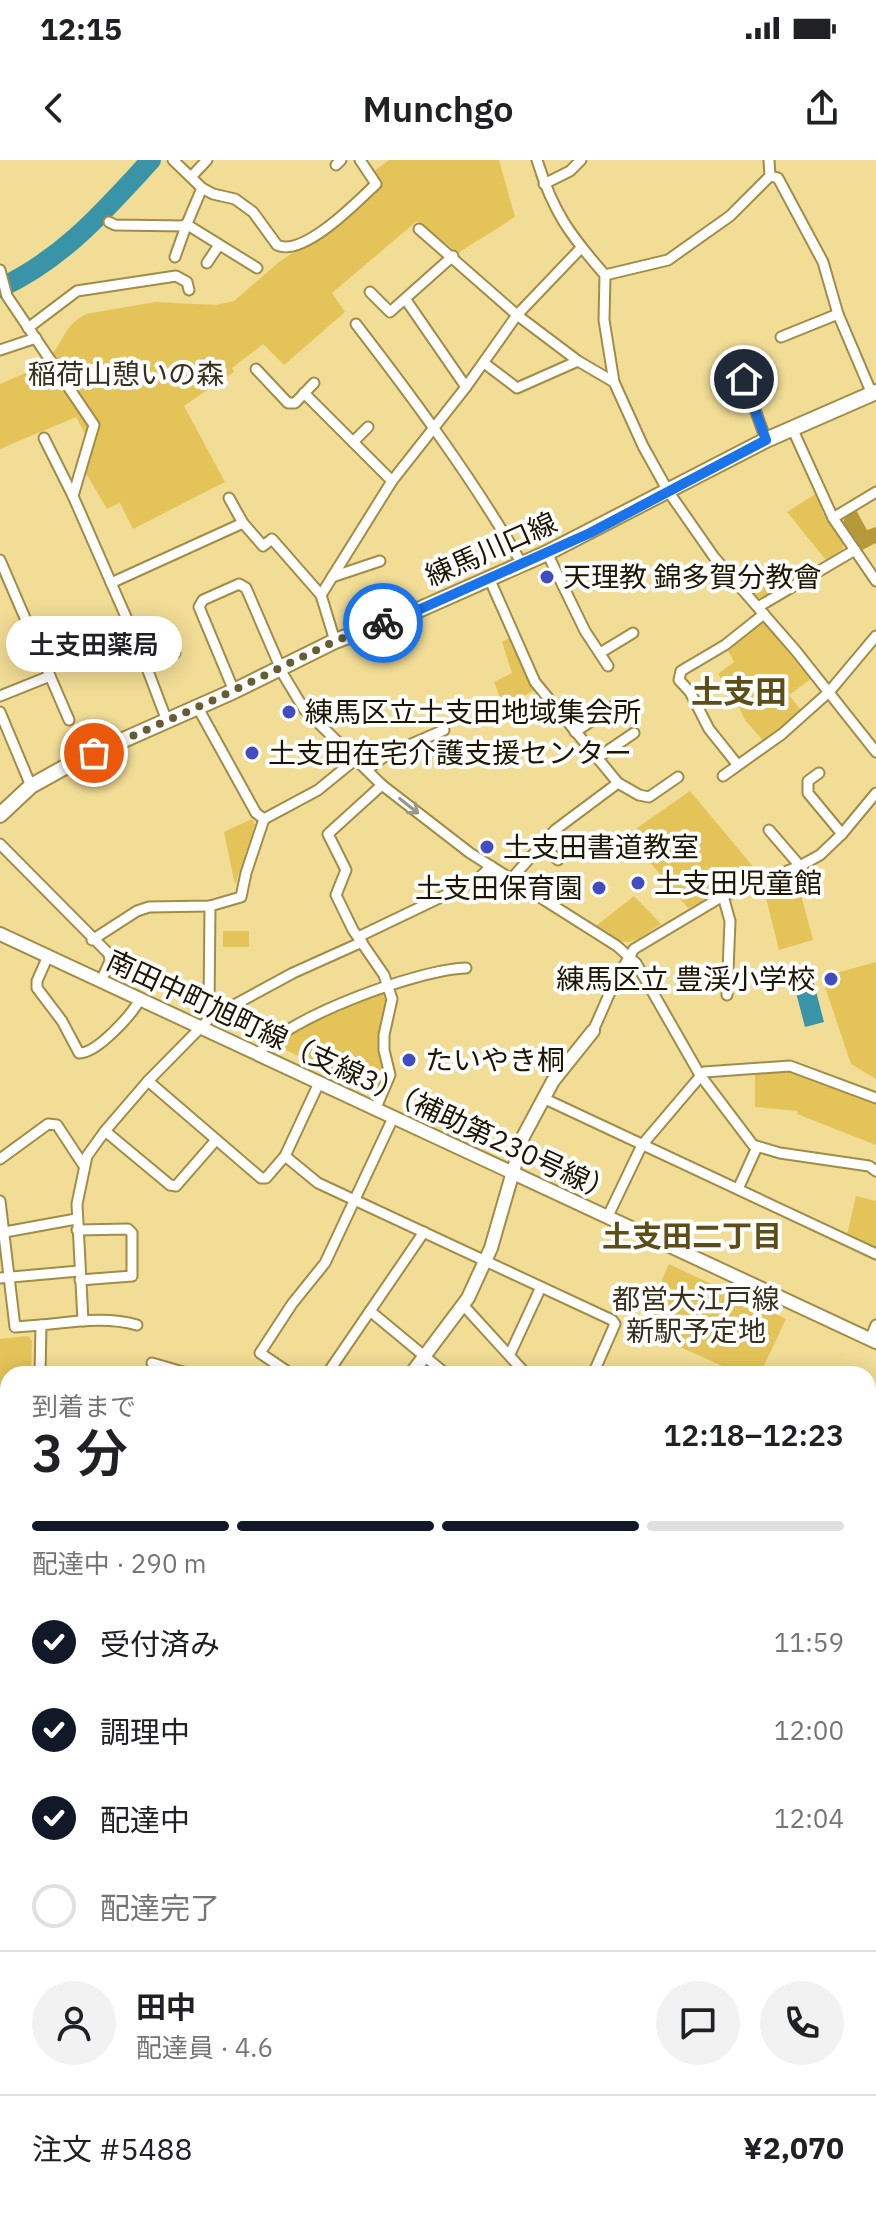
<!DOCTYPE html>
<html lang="ja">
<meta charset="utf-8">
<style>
body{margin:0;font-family:"IBM Plex Sans","Noto Sans JP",sans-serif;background:#f2f2f2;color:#202124;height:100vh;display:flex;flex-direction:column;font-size:30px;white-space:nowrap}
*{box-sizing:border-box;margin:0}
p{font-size:26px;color:#757577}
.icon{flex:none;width:44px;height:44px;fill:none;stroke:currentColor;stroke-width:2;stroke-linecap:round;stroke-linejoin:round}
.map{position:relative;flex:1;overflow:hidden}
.sheet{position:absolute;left:0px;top:1206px;width:876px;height:848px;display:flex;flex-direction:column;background:#fff;border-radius:24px 24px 0 0;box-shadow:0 4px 20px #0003}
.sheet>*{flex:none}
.pin{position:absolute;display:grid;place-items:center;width:68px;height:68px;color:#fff;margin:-34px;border:4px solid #fff;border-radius:50%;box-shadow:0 2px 8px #0007}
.courier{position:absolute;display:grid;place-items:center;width:80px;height:80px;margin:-40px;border:6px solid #1a73e8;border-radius:50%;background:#fff;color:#222;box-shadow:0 2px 10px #0007}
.bubble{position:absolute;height:56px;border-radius:28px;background:#fff;box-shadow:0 4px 20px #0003;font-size:26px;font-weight:600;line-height:56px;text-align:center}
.summary em{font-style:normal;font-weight:600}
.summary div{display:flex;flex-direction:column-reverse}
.summary{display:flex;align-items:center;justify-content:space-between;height:136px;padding:0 32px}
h1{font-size:52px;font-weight:600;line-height:60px}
.bar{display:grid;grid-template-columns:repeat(4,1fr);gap:12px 8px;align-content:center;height:96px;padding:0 32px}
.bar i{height:10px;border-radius:6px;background:#e0e0e0}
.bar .selected{background:#111827}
.bar p{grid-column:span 4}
.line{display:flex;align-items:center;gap:20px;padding:0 32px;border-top:2px solid #e0e0e0}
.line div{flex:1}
.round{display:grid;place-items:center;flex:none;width:84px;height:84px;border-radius:42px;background:#f2f2f2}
ol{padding:0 32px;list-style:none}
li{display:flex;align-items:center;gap:24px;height:88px}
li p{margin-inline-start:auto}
li .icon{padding:8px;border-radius:50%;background:#111827;color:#fff;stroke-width:4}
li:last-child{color:#757577}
li i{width:44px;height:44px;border:4px solid #e0e0e0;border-radius:50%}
.status{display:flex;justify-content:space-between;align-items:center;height:56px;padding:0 40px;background:#fff;direction:ltr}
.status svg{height:22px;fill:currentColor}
header{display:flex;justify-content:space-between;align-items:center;height:104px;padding:0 32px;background:#fff;font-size:36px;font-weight:600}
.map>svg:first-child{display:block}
</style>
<div class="status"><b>12:15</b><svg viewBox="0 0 49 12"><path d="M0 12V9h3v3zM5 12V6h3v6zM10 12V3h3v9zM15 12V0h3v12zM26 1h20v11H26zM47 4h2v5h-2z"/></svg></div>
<header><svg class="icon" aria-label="back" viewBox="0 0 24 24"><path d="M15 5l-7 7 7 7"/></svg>Munchgo<svg class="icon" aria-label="share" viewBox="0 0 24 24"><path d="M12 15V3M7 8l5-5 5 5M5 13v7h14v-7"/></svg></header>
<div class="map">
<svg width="876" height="2054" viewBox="0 0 876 2054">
<rect width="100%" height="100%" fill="#f2dd96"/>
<g fill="#e4c459">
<path d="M 389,0 L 499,0 L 515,57 L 458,93 L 417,61 L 332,133 L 345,152 L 284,205 L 263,184 L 232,208 L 234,212 L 184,246 L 225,322 L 133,369 L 120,343 L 107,349 L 84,310 L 92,287 L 76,257 L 0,289 L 0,224 C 16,217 37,209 50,196 C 65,181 62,167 86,154 L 155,142 L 216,145 L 234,141 L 279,102 L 335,65 L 378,27 L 374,11 Z"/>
<polygon points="817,333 823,348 822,352 843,384 843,389 826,400 787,352"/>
<polygon points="774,407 786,425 763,438 757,438 733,410 737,408 751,419"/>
<polygon points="758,463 765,464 811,519 789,535 801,550 764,582 745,560 733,534 718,514 734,502 727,488"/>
<polygon points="509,478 534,530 504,548 494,522 512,513 502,482"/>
<polygon points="690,631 760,715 688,748 627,675"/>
<polygon points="252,659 255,665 235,725 224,672"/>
<polygon points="794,721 795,725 798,724 813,780 779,790 764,730"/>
<path d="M 634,736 L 661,764 C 627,786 631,789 596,766 Z"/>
<rect x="223" y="771" width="26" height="16"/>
<polygon points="876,802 876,919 851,904 823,821 825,816"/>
<polygon points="381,832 387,835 387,839 378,875 385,912 379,930 373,931 279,887 279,881 314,860"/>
<polygon points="240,848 248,862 261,856 271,874 256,875 226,862 226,855"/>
<polygon points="791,910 876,943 876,985 797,954 798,951 755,947 755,912"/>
<polygon points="856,1036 876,1041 876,1089 847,1075"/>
<polygon points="669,1104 786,1159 760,1214 740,1214 640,1169"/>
<polygon points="28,1176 32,1181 31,1214 8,1214 8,1302 0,1302 0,1179"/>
</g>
<polygon fill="#b69a39" points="856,350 867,370 876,367 876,383 862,390 843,363 845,356"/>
<polygon fill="#3894a6" points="813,820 824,862 805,867 794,825"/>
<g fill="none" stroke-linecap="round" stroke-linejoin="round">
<path stroke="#3894a6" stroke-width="20" d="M 0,128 C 63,99 105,50 151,0"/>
<g stroke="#a18d47" stroke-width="13">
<g id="street">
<path d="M 173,0 L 202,28 L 213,34 L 235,39 L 253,52 L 277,85 C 303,98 358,41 376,24 L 360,0"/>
<path d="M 537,0 C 553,52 570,75 605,115 L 604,160 L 614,222 L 643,286 L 668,331 L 714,397 L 796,491 L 876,592"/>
<polyline points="336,5 341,0"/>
<polyline points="770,16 778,18 823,102 838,154 872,234"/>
<polyline points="191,17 207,0"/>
<polyline points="544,24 570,11 581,0"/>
<polyline points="109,62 115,65 186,66 202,28"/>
<polyline points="186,64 257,108"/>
<polyline points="419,69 517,155 578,201 614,222"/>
<polyline points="175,97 186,66"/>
<polyline points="207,103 219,85"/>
<polyline points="0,110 7,136 94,265 73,336 137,482 167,561"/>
<polyline points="605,115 668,100 730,56 770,16 769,0"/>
<polyline points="370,132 390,152 453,96"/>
<polyline points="406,140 466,227"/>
<path d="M 356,164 C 416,242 473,319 522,404"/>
<polyline points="28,168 77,131 176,116 187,122 189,130"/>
<polyline points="781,177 838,154"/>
<polyline points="0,190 36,178"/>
<polyline points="484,203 517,228 578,201"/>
<polyline points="256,209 288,243 295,243 314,223"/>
<polyline points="744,219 766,280"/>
<polyline points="304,233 392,321"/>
<polyline points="792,268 833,358 876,421"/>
<polyline points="44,278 73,336"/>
<polyline points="353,282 368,267"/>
<polyline points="229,338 243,363 263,386 272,379 321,435"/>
<polyline points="833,358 876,332"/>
<polyline points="547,393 585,471 608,506"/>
<polyline points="0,400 69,560"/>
<polyline points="332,417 380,401"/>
<polyline points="489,418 535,522 618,623 555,670 512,718"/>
<polyline points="111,423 243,363"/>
<polyline points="758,447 855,390"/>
<polyline points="335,481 321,435 392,321 466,227 517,155 581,88"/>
<polyline points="600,493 633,473"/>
<polyline points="146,505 175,493"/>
<polyline points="234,531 199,447 203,440 239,424 246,428 284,516 304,549 382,625 470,693 617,786 636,803 700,915 753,985 780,993 869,1006 876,1011"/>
<polyline points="0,536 50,516"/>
<polyline points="0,552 31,626"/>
<polyline points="575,572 615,545"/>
<polyline points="597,598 634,573"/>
<polyline points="737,604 709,569 690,532 679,520 681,511 725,485 764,454"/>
<polyline points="367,610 386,595 444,570"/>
<polyline points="819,613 808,621 808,633 842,674"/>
<polyline points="723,616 782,574 829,532 876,476"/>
<polyline points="618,623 639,635 649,637 678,617"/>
<polyline points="264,659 318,630 356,599"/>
<polyline points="769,670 800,706"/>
<polyline points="0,684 109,794 110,801 101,821"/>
<polyline points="542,685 558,700"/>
<polyline points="723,736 730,761 727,835"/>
<polyline points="210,746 209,848 214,856"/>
<polyline points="358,777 477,720 491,706"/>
<polyline points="92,780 137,751 149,747 210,746 241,737 246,713 264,659 256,653 198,548"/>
<path d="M 48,796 L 37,821 L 37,828 L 62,861 L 79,893 C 96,894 132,855 140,839"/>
<polyline points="593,871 615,821 634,789 723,736 800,706 820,695 842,674 876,633"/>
<path d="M 258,894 C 287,857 420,809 466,808"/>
<polyline points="148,921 261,1018 266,1018 285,996 319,923"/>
<polyline points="543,938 876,1094"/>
<polyline points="375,950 390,915 384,890 384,875 392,839 384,815 353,770 336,735 346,710 328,674 382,625"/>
<polyline points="105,971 170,1025 176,1026 216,980"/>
<polyline points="285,996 318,1023 612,1160 615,1164 593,1214"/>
<polyline points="0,999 48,964 57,965 84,1006"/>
<polyline points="738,1029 757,987"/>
<polyline points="0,1041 15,1167 41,1165"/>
<polyline points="607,1058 642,985 704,912 790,906 876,938"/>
<polyline points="77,1070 128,1069 132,1073 132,1116 80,1120"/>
<polyline points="5,1072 76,1059"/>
<polyline points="0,1118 79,1111"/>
<polyline points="464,1146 526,1214"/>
<polyline points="370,1151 446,1214"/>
<polyline points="83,1161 77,1044 87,996 105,971 148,921 210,858 293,813 362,782"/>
<polyline points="870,1179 876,1165"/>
<polyline points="510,1194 541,1127"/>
<polyline points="152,1203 183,1212"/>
<path d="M 40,1214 L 41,1165 C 73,1162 106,1156 137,1165"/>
<polyline points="291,1214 260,1193 292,1144 325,1103 393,958"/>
<polyline points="327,1214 424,1072"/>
<polyline points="868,1243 876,1243"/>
<polyline points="868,1287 876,1290"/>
<polyline points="0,1326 8,1326"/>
<polyline points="868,1406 876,1408"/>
<polyline points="0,1431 8,1432"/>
<polyline points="868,1535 873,1532 876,1519"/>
<polyline points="0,1676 8,1676"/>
<polyline points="868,1743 876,1744"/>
<polyline points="0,1761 8,1760"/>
<polyline points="0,1837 8,1836"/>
<polyline points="868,1864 876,1865"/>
<polyline points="0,2016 8,2017"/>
<polyline points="37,2054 38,2046"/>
<polyline points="135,2054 137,2046"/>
<polyline points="299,2054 301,2046"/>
<polyline points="404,2054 405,2046"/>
<polyline points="481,2054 481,2046"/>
<polyline points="533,2054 533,2046"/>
<polyline points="752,2054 753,2046"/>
</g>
</g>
<g stroke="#a18d47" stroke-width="16">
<g id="secondary">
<polyline points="0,774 876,1182"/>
<polyline points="411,1214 468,1138 491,1088 523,977 553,921 593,871"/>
<polyline points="868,1933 876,1934"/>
</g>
</g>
<g stroke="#a18d47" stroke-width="18">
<polyline id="primary" points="0,655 31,626 76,601 234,531 335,481 416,451 547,393 766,280 876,232"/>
</g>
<use href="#street" stroke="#fff" stroke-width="9"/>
<use href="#secondary" stroke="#fff" stroke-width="12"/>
<use href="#primary" stroke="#fff" stroke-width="14"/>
</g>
<defs><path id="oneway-shaft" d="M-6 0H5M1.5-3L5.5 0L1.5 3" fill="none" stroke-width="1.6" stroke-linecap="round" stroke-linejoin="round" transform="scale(2)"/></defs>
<use stroke="#9a968c" href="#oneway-shaft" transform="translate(409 646) rotate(39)"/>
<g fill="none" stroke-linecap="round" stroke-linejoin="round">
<polyline stroke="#685c34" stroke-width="8" stroke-dasharray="0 14.4" points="94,593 216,539 335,481 383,463"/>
<polyline stroke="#1a73e8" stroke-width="10" points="383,463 416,451 590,373 766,280 744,219"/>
</g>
<g fill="#404cc0" stroke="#fff" stroke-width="3">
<circle cx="547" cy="417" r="8"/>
<circle cx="289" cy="552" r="8"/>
<circle cx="252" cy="593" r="8"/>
<circle cx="487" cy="687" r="8"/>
<circle cx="638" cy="723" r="8"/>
<circle cx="599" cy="728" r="8"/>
<circle cx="831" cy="819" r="8"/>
<circle cx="409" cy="900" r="8"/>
</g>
<g text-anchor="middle" stroke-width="8" stroke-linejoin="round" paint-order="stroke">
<g font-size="28" fill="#38311c" stroke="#fff">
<text x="126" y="224">稲荷山憩いの森</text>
<text x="696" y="1149">都営大江戸線<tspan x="696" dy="32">新駅予定地</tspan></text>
</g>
<g font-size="28" fill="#1e1600" stroke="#fff">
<text transform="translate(491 389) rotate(-24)" y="10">練馬川口線</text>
<text transform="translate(361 916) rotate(25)" y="10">南田中町旭町線（支線3）（補助第230号線）</text>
</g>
<g font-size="28" fill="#1e1600" stroke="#fff" text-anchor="start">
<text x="563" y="427">天理教 錦多賀分教會</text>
<text x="305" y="562">練馬区立土支田地域集会所</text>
<text x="268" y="603">土支田在宅介護支援センター</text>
<text x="503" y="697">土支田書道教室</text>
<text x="654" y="733">土支田児童館</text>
<text x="583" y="738" text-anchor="end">土支田保育園</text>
<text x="815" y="829" text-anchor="end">練馬区立 豊渓小学校</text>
<text x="425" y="910">たいやき桐</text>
</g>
<g font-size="30" font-weight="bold" fill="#5d4e17" stroke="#fff">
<text x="692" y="1087">土支田二丁目</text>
</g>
<g font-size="32" font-weight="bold" fill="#5d4e17" stroke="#fff">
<text x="739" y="543">土支田</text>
</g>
</g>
</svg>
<div class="pin" style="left:94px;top:593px;background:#ea580c"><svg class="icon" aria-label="bag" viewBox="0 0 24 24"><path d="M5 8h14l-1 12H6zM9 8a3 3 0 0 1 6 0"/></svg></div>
<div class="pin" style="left:744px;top:219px;background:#1f2937"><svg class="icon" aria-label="home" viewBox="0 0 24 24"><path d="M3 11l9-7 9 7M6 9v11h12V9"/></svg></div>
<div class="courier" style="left:383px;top:463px"><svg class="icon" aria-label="bike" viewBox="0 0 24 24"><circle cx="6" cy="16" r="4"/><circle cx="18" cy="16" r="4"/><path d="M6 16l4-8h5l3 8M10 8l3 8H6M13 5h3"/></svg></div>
<div class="bubble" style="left:6px;top:456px;width:176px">土支田薬局</div>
<section class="sheet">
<div class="summary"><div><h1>3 分</h1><p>到着まで</p></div><em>12:18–12:23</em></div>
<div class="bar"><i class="selected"></i><i class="selected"></i><i class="selected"></i><i></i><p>配達中 · 290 m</p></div>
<ol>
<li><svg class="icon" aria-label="check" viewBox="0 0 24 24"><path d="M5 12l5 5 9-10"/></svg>受付済み<p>11:59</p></li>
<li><svg class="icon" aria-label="check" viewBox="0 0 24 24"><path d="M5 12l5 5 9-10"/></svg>調理中<p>12:00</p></li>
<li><svg class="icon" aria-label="check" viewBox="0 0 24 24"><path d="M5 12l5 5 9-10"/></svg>配達中<p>12:04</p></li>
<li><i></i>配達完了</li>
</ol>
<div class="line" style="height:144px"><a class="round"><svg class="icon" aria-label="person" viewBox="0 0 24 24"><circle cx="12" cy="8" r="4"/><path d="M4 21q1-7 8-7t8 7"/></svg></a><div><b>田中</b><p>配達員 · 4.6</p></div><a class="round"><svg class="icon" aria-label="chat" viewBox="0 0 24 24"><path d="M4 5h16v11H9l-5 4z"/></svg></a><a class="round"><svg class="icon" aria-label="phone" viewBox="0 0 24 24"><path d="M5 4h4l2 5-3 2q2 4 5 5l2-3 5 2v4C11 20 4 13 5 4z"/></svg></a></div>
<div class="line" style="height:104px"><div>注文 #5488</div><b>¥2,070</b></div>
</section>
</div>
